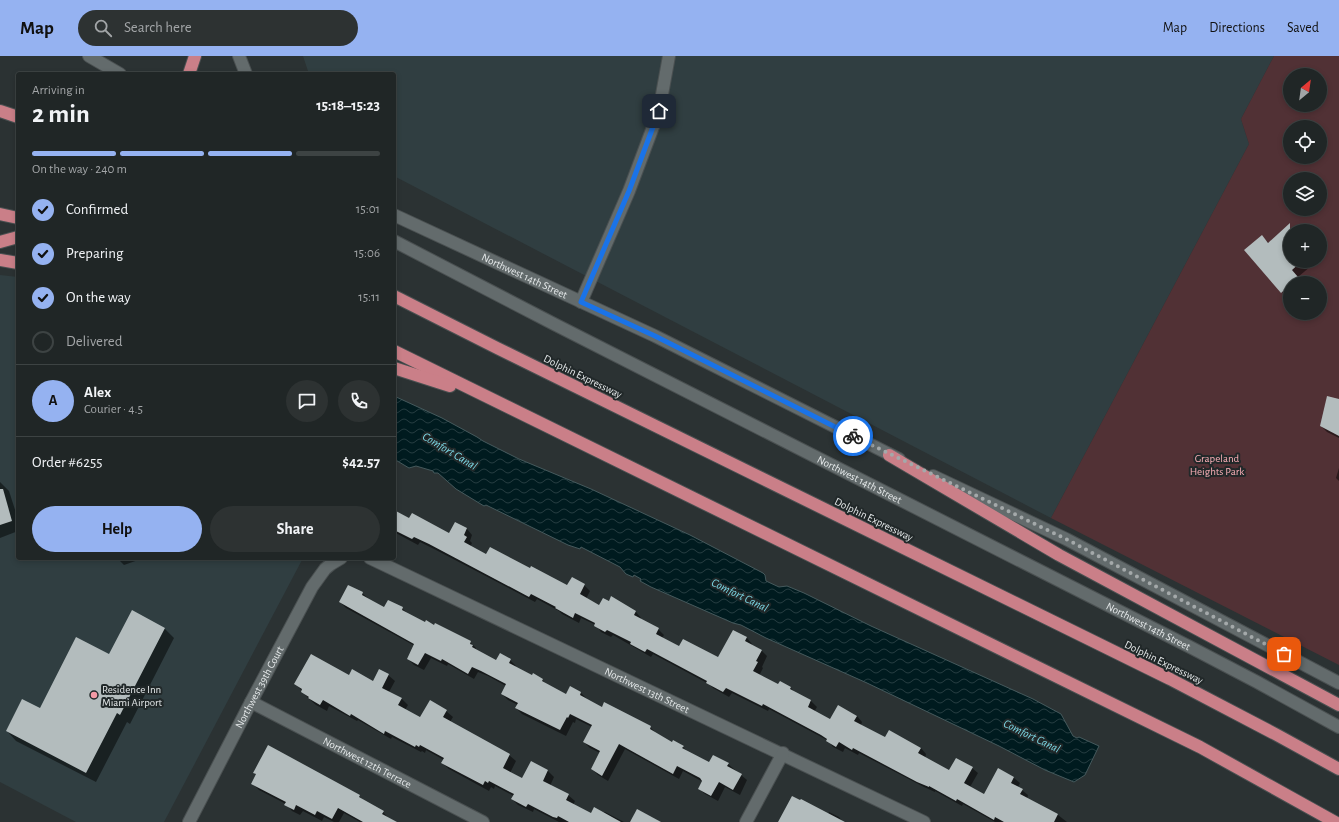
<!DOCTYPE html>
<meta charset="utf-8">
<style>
body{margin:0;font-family:"Alegreya Sans",sans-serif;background:#2d3232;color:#f1f3f6;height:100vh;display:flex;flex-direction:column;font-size:15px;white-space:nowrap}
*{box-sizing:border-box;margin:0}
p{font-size:13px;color:#a2a5a7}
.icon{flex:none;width:22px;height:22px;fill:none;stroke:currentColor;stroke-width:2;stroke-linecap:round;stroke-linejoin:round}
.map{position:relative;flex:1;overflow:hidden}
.drawer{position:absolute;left:16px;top:16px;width:380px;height:488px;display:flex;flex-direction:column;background:#202626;border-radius:4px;box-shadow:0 2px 6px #0003,0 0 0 1px #3d4343}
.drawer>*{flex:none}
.needle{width:26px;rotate:29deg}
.tools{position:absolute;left:1283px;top:12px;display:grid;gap:8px}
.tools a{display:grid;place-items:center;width:44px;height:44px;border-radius:50%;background:#202626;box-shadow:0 2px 6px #0003,0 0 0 1px #3d4343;font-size:20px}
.pin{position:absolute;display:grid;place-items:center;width:34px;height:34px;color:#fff;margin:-17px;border-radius:8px;box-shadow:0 2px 6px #0006}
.courier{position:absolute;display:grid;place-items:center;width:40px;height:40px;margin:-20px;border:3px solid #1a73e8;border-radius:50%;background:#fff;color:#222;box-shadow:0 1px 5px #0007}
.headline em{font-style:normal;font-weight:700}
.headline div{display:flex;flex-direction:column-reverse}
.headline{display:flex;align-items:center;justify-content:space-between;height:68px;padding:0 16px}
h1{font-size:26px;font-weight:700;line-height:30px}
.bar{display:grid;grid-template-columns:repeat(4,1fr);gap:6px 4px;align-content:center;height:48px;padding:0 16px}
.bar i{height:5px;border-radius:3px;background:#3d4343}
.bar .selected{background:#95b2f1}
.bar p{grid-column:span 4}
.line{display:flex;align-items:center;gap:10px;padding:0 16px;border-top:1px solid #3d4343}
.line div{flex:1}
.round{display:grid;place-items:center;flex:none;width:42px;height:42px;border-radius:21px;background:#2d3232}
ol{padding:0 16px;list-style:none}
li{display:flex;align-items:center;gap:12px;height:44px}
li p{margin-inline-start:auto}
li .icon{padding:4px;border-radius:50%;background:#95b2f1;color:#111;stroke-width:4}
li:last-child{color:#a2a5a7}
li i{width:22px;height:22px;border:2px solid #3d4343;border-radius:50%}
.action{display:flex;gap:8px;margin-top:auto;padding:8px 16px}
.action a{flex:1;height:46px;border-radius:24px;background:#95b2f1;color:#111;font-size:16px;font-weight:700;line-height:46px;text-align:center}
.action a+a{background:#2d3232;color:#f1f3f6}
header{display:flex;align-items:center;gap:24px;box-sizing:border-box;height:56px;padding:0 20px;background:#95b2f1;color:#111}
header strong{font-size:19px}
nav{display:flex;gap:22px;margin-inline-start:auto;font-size:14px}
.search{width:280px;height:36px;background:#2d3232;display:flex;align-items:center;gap:10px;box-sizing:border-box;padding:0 14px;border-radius:22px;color:#a2a5a7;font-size:15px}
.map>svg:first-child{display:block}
</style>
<header>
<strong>Map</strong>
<div class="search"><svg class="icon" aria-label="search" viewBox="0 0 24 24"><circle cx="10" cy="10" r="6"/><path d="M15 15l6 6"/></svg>Search here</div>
<nav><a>Map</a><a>Directions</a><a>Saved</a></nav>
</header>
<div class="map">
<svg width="1339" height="766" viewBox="0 0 1339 766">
<defs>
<pattern id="water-waves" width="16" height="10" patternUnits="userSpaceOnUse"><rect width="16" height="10" fill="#001b1f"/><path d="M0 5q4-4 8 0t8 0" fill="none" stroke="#253c40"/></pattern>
</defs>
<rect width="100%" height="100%" fill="#2b3233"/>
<g fill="#303e41">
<polygon points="303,0 1274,0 1241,63 1249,88 1051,462 394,120 394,18 309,18"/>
<polygon points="0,219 18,221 18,502 303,502 164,766 76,766 0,726"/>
</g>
<path fill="#513135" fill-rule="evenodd" d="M 1274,0 L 1339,0 L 1339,609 L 1051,462 L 1249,88 L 1241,63 ZM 1290,19 L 1320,19 L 1320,49 L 1290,49 ZM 1290,71 L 1320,71 L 1320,101 L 1290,101 ZM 1290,123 L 1320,123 L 1320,153 L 1290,153 ZM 1290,175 L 1320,175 L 1320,205 L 1290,205 ZM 1290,227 L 1320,227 L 1320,257 L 1290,257 Z"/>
<polygon fill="url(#water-waves)" stroke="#45595c" points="394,340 442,362 477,381 483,385 519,403 591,433 690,479 763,517 765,519 766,525 779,531 787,530 804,537 871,570 1033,643 1061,658 1073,680 1077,682 1079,681 1099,690 1085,719 1074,726 1045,714 999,690 867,627 766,582 741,569 733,567 651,531 640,525 641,523 634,519 633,521 626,518 620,511 581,491 580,493 568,489 486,449 484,450 456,433 438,417 434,417 433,415 416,410 409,412 394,403"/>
<g fill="#0007">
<polygon points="1287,171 1291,175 1290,175 1290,205 1317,205 1298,221 1303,227 1290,227 1289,243 1282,236 1261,180 1269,187"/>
<polygon points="1339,344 1339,382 1327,376 1321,370"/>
<polygon points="1339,412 1339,425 1336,422"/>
<polygon points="0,426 9,435 18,463 18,475 0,482"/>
<polygon points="394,455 409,463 449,478 455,467 467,473 472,479 470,485 472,487 470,491 486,499 568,531 572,522 584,529 590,535 586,543 600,550 609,546 611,541 636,556 641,562 641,563 658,573 664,579 662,582 679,592 718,602 733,575 747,582 752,588 752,589 761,594 767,600 762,611 763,612 759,620 778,630 780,627 791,632 796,638 811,645 817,651 814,656 831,664 857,660 862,666 861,669 886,683 921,692 926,698 925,702 949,715 972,712 978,717 970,731 985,739 998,714 1014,722 1020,727 1018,731 1028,739 1027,743 1058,759 1067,766 995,766 963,748 962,750 935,735 935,736 924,731 859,697 858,699 845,692 843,696 833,691 827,684 769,653 768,655 732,637 729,641 713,632 709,628 653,598 651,601 613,579 611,581 601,576 596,569 581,562 579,567 562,558 559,555 537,543 535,546 436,494 420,486 418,489 394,476"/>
<polygon points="117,502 144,502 124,509"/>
<polygon points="362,537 369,543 385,552 402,552 408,558 425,567 470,586 476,592 476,593 496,606 510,604 516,610 515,611 533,620 542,624 549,630 567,639 570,632 581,637 587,643 602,652 650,671 656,677 673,687 683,691 689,697 709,708 728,708 747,724 740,739 725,731 718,745 705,738 699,733 703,726 683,715 679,723 625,693 608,725 598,719 592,713 600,697 590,692 584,686 592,671 576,663 575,667 573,666 566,680 522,658 516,652 518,649 508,644 502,638 506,630 488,620 478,616 474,623 448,608 447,610 431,602 424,614 414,609 408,603 415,590 346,552 340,546"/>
<polygon points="164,572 174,582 130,668 127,666 96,726 16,685 7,675 40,653 110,600"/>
<polygon points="388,619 395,625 389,636 401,642 408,649 405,654 421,663 446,655 453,661 450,666 509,699 516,705 510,717 522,724 531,706 548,715 554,721 550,730 568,739 575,745 573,749 591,759 603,757 605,756 624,766 559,766 534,753 533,756 518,749 512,743 514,740 495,730 494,733 491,731 489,735 449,713 442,707 444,704 426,694 425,697 422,695 421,696 392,681 391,683 358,664 357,665 329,650 327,655 316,649 308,642 296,628 349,620 373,626"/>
<polygon points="254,717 359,740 365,746 383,756 389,763 395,766 360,766 344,757 339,766 334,766 324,761 322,765 303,755 300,759 292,755 286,748 259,734 252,727 257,719"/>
<polygon points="829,756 839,761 843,766 787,766 828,758"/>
</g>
<g fill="#b3bcbd">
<polygon points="1290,167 1290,205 1302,205 1292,214 1298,221 1292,227 1290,227 1290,229 1281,237 1244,194 1262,179 1268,187"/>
<polygon points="1327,340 1339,343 1339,380 1320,370"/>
<polygon points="0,433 3,433 12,465 0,469"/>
<polygon points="394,454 409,462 412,457 449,477 455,466 467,472 464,479 467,481 464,486 486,498 490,491 530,512 531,510 567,529 572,521 585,528 580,538 599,549 603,542 609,545 611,540 636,555 634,559 659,572 656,578 679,590 683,583 718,601 733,574 747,581 745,585 762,594 756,605 758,606 753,615 778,628 780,625 791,631 790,633 811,644 808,651 830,663 838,649 857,660 854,665 885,681 889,674 921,692 918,697 949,714 956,702 973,711 964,727 984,738 998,712 1014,721 1011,727 1023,733 1020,738 1058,758 1054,766 1004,766 995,761 994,764 957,743 956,745 929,730 929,731 917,726 853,692 852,694 839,686 836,691 826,685 827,683 821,679 763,648 762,650 726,632 723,636 706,627 707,625 647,593 645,596 630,588 631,586 607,574 605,576 594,570 595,567 575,557 573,562 555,552 556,551 531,538 529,541 429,488 414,481 412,483 394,474"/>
<polygon points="348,529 363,536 362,539 384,551 388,544 403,551 402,554 425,566 426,564 434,569 435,567 471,585 470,588 473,589 472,591 496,604 500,597 511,603 509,607 532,619 533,617 543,623 542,625 566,638 570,630 581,636 580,639 602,651 604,646 651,670 650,673 672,686 673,684 684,690 682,692 709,706 713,699 729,707 727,710 742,718 733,734 719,726 711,740 698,733 702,725 700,722 677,710 673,718 619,688 602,720 591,713 600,695 583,686 592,669 570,658 568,662 567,661 560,674 515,652 518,647 501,638 506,628 481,615 472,611 468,618 442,603 441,605 425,597 418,609 407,603 414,588 339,546"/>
<polygon points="132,554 165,572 120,659 117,657 86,717 6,675 22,643 40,652 76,581 109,598"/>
<polygon points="311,598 349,619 352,613 373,625 379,613 389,618 382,632 402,642 398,649 420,661 430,644 447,654 443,661 510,698 503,712 522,722 531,705 548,714 543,725 569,738 566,744 591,757 594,751 621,766 569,766 558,760 557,762 553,761 528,748 526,751 511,743 514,738 489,725 488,727 485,725 483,729 441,707 444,702 420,689 419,691 416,689 415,691 385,675 384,678 351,658 350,660 323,644 320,649 308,642 309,641 301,636 302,633 294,628"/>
<polygon points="268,689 360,739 359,741 384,755 382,758 397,766 363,766 338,752 332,763 317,755 315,759 296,749 294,754 284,749 286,746 251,728 256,718 253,717"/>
<polygon points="792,740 800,744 801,743 845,766 778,766"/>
<polygon points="637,753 661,766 630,766"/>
</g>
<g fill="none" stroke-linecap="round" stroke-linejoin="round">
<g stroke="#4a5051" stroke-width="14">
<g id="minor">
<polyline points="581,246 629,135 659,55 669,0"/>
<path id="s1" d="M 370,502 L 924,766"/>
<path id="s2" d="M 251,646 L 483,766"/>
<path id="s3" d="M 189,766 L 251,646 L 312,531 L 325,513 L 331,508 L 341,502"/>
<polyline points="746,766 783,697"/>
</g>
</g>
<g stroke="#4a5051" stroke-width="14">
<g id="tertiary">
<path id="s4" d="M 394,185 L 554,268 L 1190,591 L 1257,626 L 1339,671"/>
</g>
</g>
<g stroke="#4a5051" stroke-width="14">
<g id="secondary">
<polyline points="89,0 120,18"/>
<polyline points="239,0 246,18"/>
<path id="s5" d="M 394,159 L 655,280 L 899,403"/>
<polyline points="933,420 1066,483 1339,627"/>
</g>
</g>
<g stroke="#4a5051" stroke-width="14">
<g id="motorway">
<polyline points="189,18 195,0"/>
<polyline points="0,55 18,61"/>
<polyline points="0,158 18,162"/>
<polyline points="0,186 18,181"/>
<polyline points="0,204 18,207"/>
<polyline points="394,240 497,292 1170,623 1277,679 1339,713"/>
<polyline points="394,295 1200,691 1335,766"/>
<polyline points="394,312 450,330"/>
<polyline points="889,399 1059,499 1339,649"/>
</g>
</g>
<use href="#minor" stroke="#636b6c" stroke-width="12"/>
<use href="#tertiary" stroke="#636b6c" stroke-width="12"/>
<use href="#secondary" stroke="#636b6c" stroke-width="12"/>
<use href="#motorway" stroke="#ca7f88" stroke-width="12"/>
</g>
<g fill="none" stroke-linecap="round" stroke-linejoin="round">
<polyline stroke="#a4a9aa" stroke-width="4" stroke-dasharray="0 7.2" points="853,380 1066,483 1284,598"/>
<polyline stroke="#1a73e8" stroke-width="5" points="659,55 629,135 581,246 655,280 853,380"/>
</g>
<circle fill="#f49aa5" stroke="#212829" stroke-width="1.5" cx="94" cy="639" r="4"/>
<g text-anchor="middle" stroke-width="4" stroke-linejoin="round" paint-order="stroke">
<g font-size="11" fill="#e5e9ea" stroke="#212829">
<text dy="4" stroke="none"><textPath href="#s5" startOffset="144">Northwest 14th Street</textPath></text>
<text transform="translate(583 320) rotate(26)" y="4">Dolphin Expressway</text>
<text dy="4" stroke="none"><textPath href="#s4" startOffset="523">Northwest 14th Street</textPath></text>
<text transform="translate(874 463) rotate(26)" y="4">Dolphin Expressway</text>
<text dy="4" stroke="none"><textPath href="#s4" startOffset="847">Northwest 14th Street</textPath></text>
<text transform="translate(1164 606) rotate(26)" y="4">Dolphin Expressway</text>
<text dy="4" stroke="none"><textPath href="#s3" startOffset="152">Northwest 39th Court</textPath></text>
<text dy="4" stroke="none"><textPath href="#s1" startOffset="307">Northwest 13th Street</textPath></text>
<text dy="4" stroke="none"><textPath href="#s2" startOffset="131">Northwest 12th Terrace</textPath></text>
</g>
<g font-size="11" fill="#fcb0b8" stroke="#212829">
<text x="1217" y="406">Grapeland<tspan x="1217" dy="13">Heights Park</tspan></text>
</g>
<g font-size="11" fill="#e5e9ea" stroke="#212829" text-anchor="start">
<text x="102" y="637">Residence Inn<tspan x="102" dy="13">Miami Airport</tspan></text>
</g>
<g font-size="12" font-style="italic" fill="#7dd9e6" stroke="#212829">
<text transform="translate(450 395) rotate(31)" y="4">Comfort Canal</text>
<text transform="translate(740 539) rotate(26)" y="4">Comfort Canal</text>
<text transform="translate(1032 680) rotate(26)" y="4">Comfort Canal</text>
</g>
</g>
</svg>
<div class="tools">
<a><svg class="needle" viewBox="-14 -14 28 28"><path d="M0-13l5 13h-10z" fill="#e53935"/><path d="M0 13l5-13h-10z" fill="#a2a5a7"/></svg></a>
<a><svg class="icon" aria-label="locate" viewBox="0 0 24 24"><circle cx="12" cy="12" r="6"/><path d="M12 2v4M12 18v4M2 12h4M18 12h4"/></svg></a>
<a><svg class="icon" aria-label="layers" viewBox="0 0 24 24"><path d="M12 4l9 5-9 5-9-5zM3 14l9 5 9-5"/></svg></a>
<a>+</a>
<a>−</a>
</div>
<div class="pin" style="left:1284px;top:598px;background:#ea580c"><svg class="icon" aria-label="bag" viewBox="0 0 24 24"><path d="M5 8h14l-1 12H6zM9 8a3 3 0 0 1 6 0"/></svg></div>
<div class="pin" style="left:659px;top:55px;background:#1f2937"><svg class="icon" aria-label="home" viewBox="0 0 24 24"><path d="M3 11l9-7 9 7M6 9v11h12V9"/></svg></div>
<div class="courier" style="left:853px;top:380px"><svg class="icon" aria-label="bike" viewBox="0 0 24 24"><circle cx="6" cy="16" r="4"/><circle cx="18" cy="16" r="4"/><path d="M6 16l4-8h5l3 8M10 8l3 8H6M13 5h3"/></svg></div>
<section class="drawer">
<div class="headline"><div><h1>2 min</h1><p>Arriving in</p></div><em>15:18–15:23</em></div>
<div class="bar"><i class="selected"></i><i class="selected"></i><i class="selected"></i><i></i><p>On the way · 240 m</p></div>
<ol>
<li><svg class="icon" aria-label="check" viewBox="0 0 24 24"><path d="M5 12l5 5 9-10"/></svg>Confirmed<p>15:01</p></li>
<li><svg class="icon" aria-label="check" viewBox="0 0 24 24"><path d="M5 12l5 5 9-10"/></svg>Preparing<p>15:06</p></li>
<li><svg class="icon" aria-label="check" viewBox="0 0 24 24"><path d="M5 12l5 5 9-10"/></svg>On the way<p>15:11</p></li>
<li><i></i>Delivered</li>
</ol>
<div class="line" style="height:72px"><b class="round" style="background:#95b2f1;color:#111">A</b><div><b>Alex</b><p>Courier · 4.5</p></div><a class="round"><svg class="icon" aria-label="chat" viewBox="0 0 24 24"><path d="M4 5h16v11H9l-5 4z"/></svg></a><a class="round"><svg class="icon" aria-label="phone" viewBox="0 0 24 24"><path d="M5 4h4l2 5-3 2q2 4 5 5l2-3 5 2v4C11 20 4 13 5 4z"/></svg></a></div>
<div class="line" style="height:52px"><div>Order #6255</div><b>$42.57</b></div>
<div class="action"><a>Help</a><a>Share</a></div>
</section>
</div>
